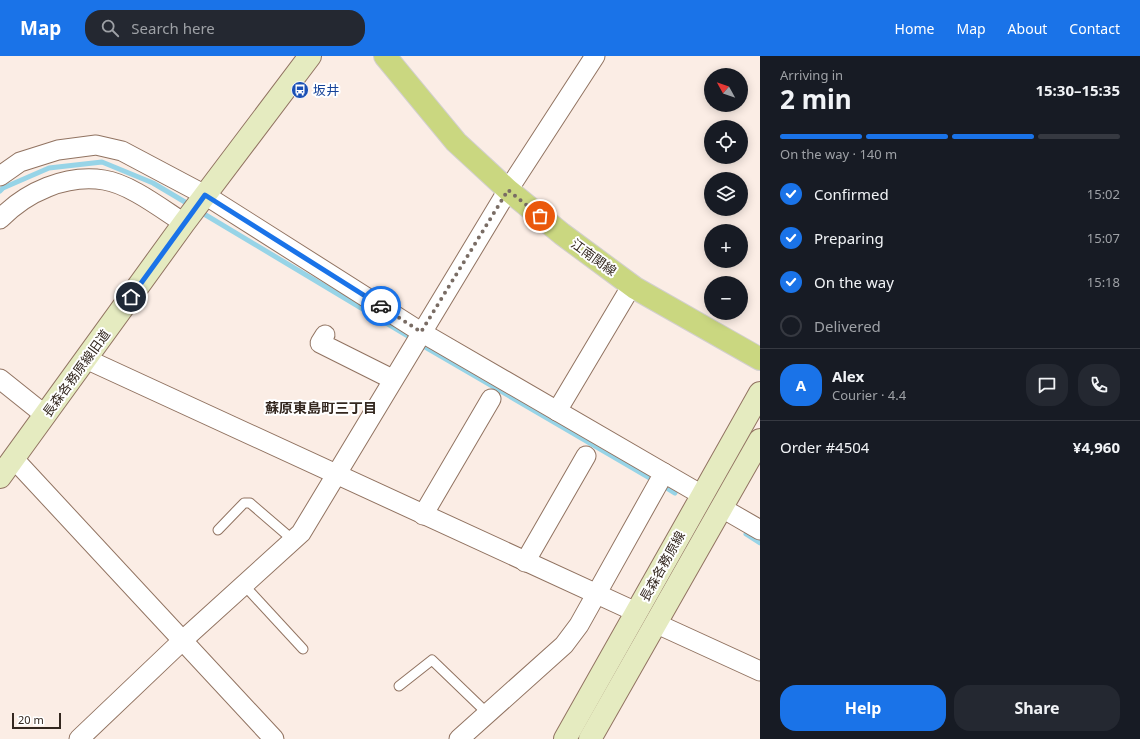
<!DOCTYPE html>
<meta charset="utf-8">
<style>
body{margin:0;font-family:"Noto Sans","Noto Sans JP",sans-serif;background:#242831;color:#f1f3f6;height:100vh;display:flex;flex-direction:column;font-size:15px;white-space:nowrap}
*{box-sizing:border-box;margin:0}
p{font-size:13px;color:#9ea1a6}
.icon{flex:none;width:22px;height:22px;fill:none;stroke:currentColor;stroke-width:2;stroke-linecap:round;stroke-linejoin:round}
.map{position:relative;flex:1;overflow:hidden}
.side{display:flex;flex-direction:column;background:#171b24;width:380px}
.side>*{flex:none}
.needle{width:26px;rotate:310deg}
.controls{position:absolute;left:704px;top:12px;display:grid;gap:8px}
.controls a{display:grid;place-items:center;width:44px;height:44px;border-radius:50%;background:#171b24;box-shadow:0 2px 10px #0003;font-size:20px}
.scale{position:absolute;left:12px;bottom:10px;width:49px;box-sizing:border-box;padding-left:4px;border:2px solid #33271f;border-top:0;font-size:11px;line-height:14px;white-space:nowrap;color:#33271f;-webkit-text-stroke:3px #fff;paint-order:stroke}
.pin{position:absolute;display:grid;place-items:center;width:34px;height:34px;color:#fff;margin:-17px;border:2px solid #fff;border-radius:50%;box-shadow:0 1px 4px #0007}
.courier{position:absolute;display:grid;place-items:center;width:40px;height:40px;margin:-20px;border:3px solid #1a73e8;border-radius:50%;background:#fff;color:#222;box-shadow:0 1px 5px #0007}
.overview em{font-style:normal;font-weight:700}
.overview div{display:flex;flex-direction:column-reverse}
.overview{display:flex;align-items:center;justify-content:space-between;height:68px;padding:0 20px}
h1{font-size:26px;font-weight:700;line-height:30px}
.bar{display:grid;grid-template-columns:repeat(4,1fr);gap:6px 4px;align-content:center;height:48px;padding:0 20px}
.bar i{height:5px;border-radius:3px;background:#363941}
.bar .active{background:#1a73e8}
.bar p{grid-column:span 4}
.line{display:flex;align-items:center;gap:10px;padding:0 20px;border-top:1px solid #363941}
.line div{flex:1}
.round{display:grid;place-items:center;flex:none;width:42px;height:42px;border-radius:16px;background:#242831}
ol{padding:0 20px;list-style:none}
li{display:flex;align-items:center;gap:12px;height:44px}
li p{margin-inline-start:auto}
li .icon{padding:4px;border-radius:50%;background:#1a73e8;color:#fff;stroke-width:4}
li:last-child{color:#9ea1a6}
li i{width:22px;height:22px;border:2px solid #363941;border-radius:50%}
.cta{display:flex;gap:8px;margin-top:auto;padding:8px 20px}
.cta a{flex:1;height:46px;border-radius:16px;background:#1a73e8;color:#fff;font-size:16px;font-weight:700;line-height:46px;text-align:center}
.cta a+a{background:#242831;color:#f1f3f6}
header{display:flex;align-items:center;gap:24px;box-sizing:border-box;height:56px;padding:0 20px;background:#1a73e8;color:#fff}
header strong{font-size:19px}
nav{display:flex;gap:22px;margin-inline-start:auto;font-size:14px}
.search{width:280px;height:36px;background:#242831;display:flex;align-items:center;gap:10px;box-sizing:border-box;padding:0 14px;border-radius:16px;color:#9ea1a6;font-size:15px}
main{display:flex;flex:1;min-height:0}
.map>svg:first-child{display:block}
</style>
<header>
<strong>Map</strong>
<div class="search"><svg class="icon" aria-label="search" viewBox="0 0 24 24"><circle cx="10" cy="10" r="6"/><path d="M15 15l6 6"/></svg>Search here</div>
<nav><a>Home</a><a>Map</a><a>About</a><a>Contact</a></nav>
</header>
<main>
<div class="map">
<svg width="760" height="683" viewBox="0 0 760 683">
<rect width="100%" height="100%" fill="#fbede5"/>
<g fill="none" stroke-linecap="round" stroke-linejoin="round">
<g stroke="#97d4e7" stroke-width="5">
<polyline points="0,135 3,132 49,112 102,106 153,127 190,149"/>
<polyline points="199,155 413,283"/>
<polyline points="420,288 655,425"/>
<polyline points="662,429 675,437"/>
<polyline points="746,478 760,487"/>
</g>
<g stroke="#917361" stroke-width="11">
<g id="lane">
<polyline points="218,474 244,447 250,447 293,484"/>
<polyline points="244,529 303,593"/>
<polyline points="399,630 432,604 487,657"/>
</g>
</g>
<g stroke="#917361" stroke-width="21">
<g id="street">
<polyline points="0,120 20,106 58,94 96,89 122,95 205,139 421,276 664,417 579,569 564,589 459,683"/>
<path d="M 0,163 C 26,136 66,118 104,124 C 130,128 162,153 184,167"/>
<polyline points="325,279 320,287 392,323"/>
<polyline points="86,303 636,556"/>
<polyline points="0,323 45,359"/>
<polyline points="557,355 632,229"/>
<polyline points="14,403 274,683"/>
<polyline points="664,417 702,439"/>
<polyline points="722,452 760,474"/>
<polyline points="423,459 491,343"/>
<polyline points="525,506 586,400"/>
<polyline points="655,567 760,615"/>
<polyline points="79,683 183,584 301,477 508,134 595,0"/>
</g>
</g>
<g stroke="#917361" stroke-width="24">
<g id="secondary">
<polyline points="0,421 184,167 310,0"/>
<polyline points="565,683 760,337"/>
<polyline points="590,683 760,384"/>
</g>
</g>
<g stroke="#d2cfce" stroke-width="24">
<polyline id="primary" points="385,0 456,86 508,134 562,178 635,232 760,303"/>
</g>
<use href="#lane" stroke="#fff" stroke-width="9"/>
<use href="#street" stroke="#fff" stroke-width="19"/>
<use href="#secondary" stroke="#e5ebc0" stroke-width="22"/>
<use href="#primary" stroke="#cad780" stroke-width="22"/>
</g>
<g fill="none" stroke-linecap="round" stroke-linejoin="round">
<polyline stroke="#796c64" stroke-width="4" stroke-dasharray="0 7.2" points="381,250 421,276 508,134 540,160"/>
<polyline stroke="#1a73e8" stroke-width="5" points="131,241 205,139 381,250"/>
</g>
<defs>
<g id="bus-disc" transform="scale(0.9)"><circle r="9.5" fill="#1a4fb4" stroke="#fff"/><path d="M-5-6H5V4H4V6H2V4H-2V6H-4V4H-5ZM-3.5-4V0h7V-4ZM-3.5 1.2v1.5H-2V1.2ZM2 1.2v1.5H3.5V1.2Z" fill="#fff"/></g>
</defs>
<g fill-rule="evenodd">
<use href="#bus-disc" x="300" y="34"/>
</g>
<g text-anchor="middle" stroke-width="4" stroke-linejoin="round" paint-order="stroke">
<g font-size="13" fill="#164399" stroke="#fff" text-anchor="start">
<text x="313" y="39">坂井</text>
</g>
<g font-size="13" fill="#33271f" stroke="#fff">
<text transform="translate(594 201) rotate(36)" y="5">江南関線</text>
<text transform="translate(76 317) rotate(-54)" y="5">長森各務原線旧道</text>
<text transform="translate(662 510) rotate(-61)" y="5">長森各務原線</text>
</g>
<g font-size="14" font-weight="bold" fill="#33271f" stroke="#fff">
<text x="321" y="357">蘇原東島町三丁目</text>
</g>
</g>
</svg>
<div class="controls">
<a><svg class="needle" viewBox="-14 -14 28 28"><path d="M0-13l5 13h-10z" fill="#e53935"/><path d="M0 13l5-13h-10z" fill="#9ea1a6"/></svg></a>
<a><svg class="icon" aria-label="locate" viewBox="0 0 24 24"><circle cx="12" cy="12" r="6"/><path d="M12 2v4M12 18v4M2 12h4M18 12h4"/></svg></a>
<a><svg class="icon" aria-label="layers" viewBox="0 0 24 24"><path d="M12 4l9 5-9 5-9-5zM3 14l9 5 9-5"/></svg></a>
<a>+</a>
<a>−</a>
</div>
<div class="scale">20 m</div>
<div class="pin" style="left:540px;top:160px;background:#ea580c"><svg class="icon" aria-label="bag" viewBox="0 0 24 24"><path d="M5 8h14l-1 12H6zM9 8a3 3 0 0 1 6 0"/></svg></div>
<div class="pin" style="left:131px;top:241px;background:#1f2937"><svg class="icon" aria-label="home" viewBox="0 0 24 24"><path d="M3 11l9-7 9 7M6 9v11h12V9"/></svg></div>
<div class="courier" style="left:381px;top:250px"><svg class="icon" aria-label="car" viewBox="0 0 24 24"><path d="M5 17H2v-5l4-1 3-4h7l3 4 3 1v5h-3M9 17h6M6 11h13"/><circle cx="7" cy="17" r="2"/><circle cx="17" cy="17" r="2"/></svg></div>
</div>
<section class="side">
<div class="overview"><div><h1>2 min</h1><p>Arriving in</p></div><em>15:30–15:35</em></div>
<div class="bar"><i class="active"></i><i class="active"></i><i class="active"></i><i></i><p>On the way · 140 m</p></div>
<ol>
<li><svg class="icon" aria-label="check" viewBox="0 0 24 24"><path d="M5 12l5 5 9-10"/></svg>Confirmed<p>15:02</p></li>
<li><svg class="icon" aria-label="check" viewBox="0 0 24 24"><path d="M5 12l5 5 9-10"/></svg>Preparing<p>15:07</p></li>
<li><svg class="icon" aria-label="check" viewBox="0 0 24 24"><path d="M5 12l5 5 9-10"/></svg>On the way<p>15:18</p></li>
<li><i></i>Delivered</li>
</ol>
<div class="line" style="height:72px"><b class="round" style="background:#1a73e8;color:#fff">A</b><div><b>Alex</b><p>Courier · 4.4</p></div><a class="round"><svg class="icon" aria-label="chat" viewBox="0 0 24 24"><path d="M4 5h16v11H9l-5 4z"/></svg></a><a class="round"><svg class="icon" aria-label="phone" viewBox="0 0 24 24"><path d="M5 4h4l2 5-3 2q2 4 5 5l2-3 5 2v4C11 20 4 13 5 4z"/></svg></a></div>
<div class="line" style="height:52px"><div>Order #4504</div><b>¥4,960</b></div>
<div class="cta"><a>Help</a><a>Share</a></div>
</section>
</main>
